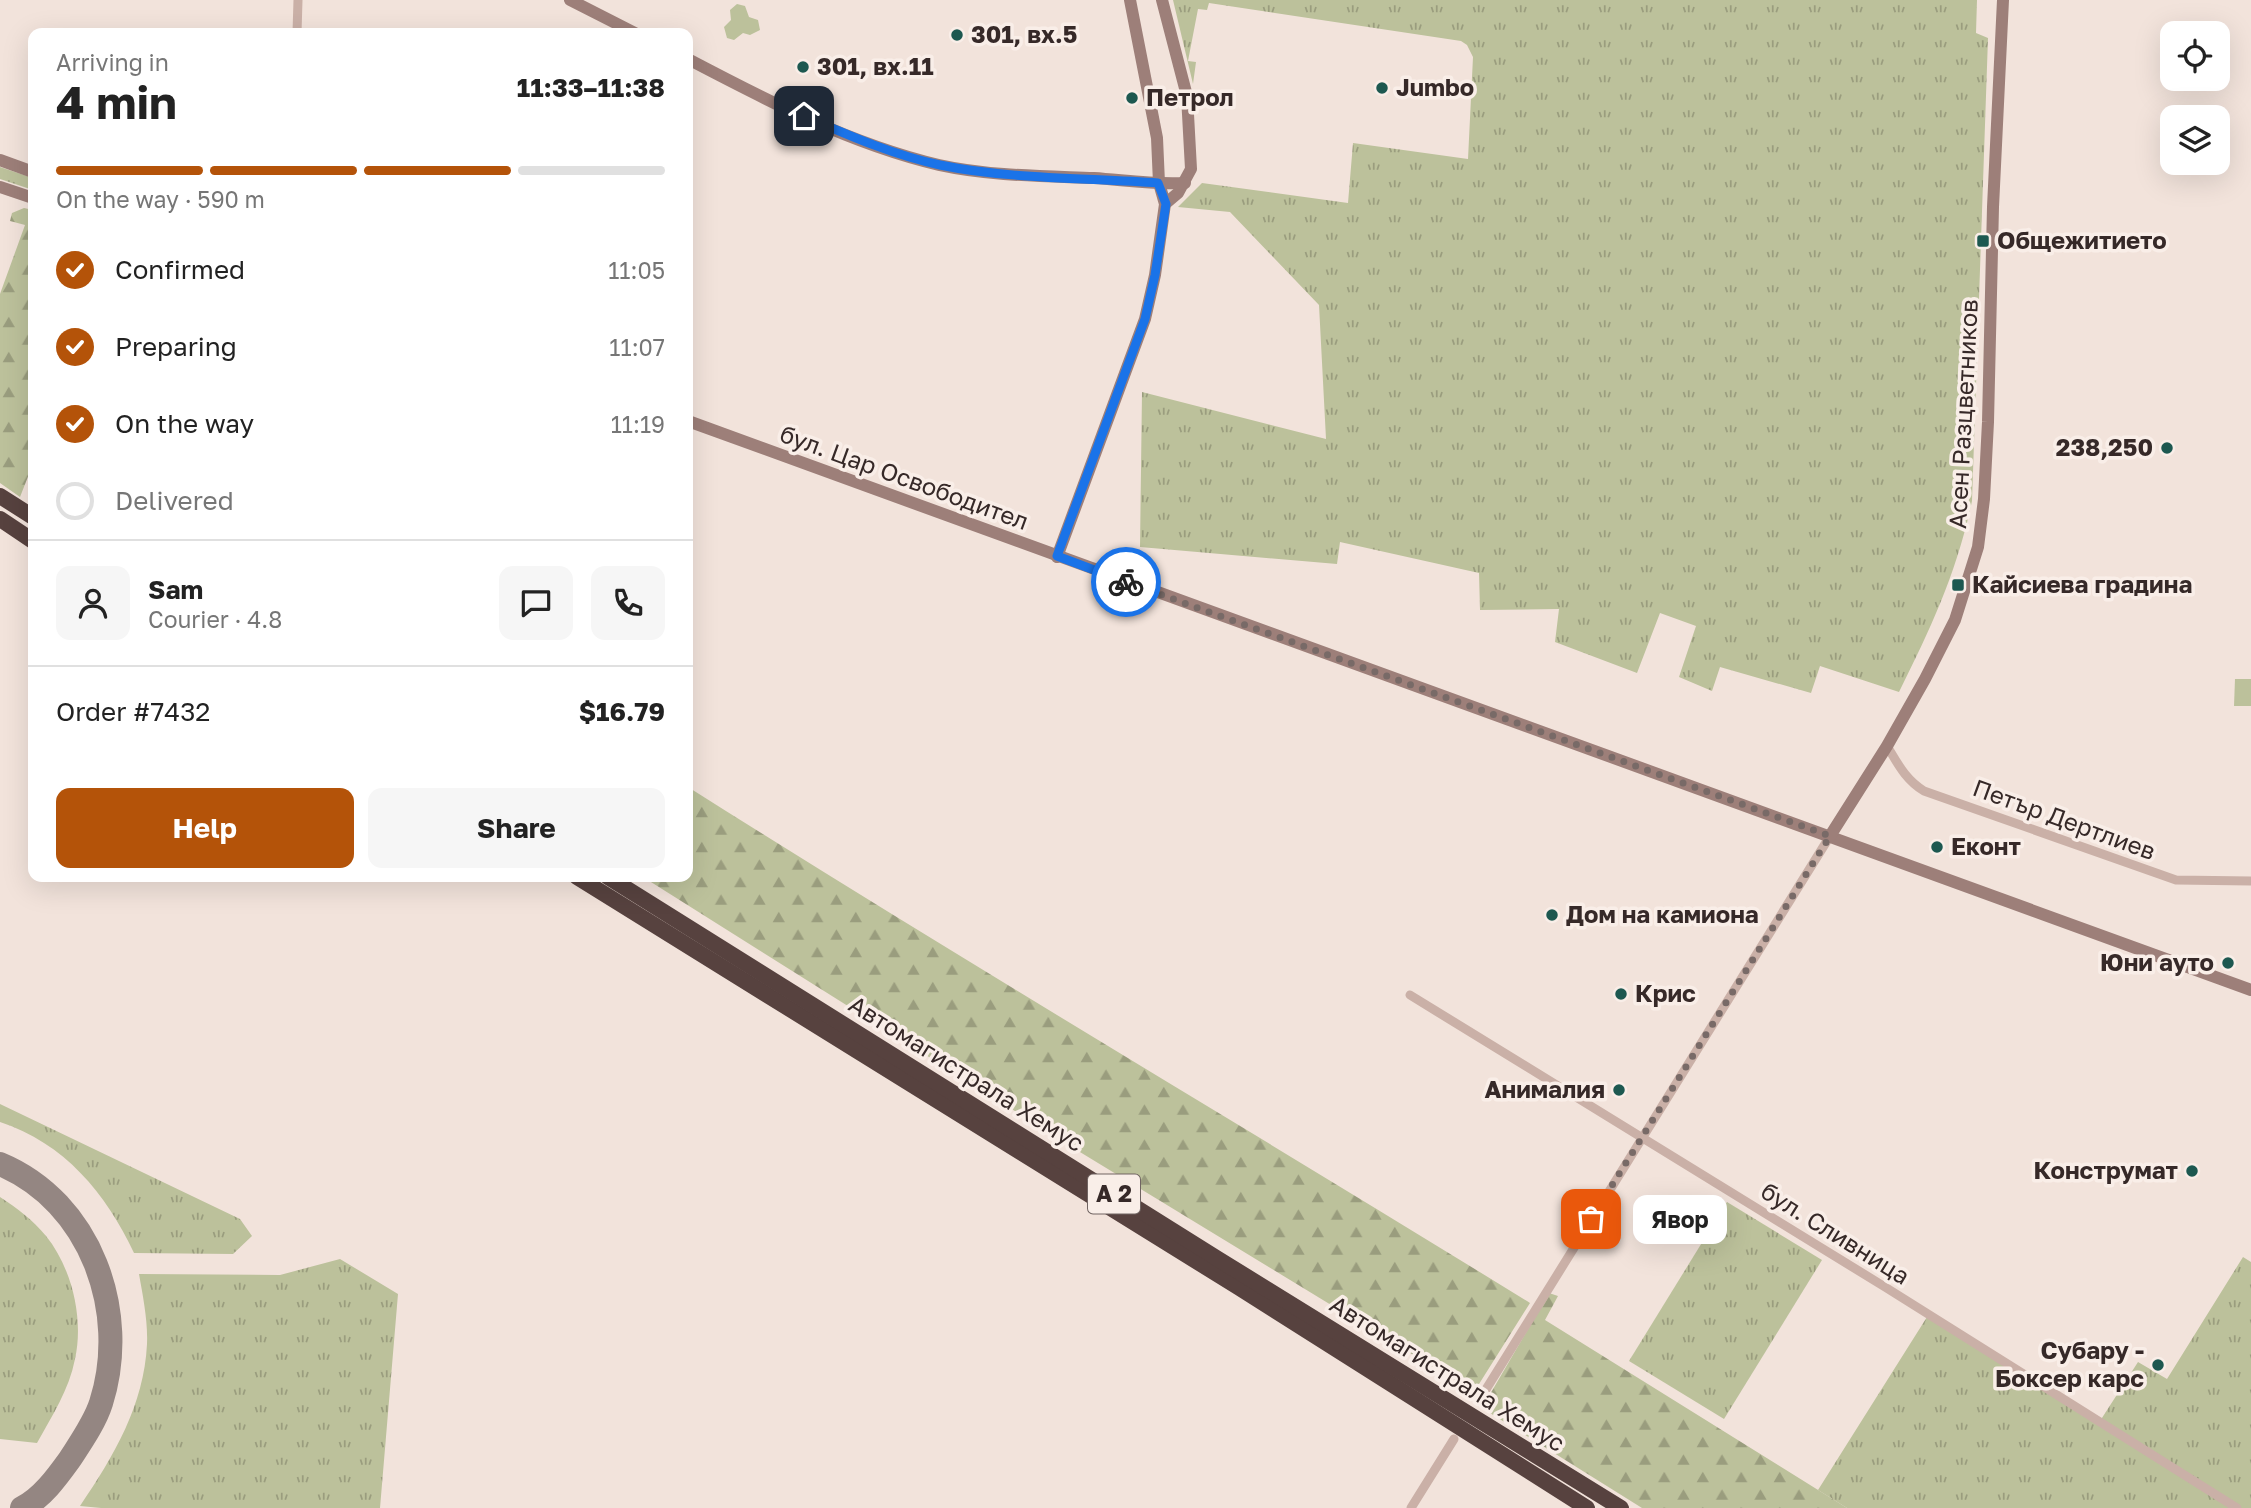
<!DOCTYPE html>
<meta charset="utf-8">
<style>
body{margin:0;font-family:"Golos Text",sans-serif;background:#f6f6f6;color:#222;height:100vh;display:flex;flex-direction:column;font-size:26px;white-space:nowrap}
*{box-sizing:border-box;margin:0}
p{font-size:23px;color:#767676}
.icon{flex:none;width:38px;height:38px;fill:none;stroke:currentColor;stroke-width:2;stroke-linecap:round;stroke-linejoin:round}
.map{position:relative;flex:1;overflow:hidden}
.details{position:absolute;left:28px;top:28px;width:665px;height:854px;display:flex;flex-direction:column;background:#fff;border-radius:14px;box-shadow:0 7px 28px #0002}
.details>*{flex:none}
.tools{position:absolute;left:2160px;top:21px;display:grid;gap:14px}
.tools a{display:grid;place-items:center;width:70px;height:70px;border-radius:14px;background:#fff;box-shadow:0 7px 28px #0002;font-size:35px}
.pin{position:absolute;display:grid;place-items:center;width:60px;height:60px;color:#fff;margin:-30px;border-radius:14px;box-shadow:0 4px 10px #0006}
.courier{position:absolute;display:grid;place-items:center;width:70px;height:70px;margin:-35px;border:5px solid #1a73e8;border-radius:50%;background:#fff;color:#222;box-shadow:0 2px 9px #0007}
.bubble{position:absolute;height:49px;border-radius:14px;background:#fff;box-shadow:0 7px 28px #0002;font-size:23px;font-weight:700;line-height:49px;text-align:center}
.overview em{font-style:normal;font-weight:700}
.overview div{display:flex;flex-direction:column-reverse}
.overview{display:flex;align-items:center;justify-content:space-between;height:119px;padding:0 28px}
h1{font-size:46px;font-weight:700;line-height:52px}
.bar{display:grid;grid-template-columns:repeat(4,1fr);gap:10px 7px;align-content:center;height:84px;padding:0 28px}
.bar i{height:9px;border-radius:5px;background:#e0e0e0}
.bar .selected{background:#b45309}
.bar p{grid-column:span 4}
.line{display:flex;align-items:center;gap:18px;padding:0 28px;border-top:2px solid #e0e0e0}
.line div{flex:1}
.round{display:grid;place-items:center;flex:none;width:74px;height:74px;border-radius:14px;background:#f6f6f6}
ol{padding:0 28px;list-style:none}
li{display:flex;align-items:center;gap:21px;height:77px}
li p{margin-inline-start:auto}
li .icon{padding:7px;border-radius:50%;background:#b45309;color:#fff;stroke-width:4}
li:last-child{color:#767676}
li i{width:38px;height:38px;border:4px solid #e0e0e0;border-radius:50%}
.button{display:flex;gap:14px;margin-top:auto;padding:14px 28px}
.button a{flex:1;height:80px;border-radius:14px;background:#b45309;color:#fff;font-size:28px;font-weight:700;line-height:80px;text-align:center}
.button a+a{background:#f6f6f6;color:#222}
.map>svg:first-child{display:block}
</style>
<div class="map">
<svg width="2251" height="1508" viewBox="0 0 2251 1508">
<defs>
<pattern id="grass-tufts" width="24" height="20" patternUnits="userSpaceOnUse" patternTransform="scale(1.75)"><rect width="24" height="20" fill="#bcc19b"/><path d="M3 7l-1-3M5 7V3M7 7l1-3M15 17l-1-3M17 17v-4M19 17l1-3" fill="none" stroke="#9a9d7e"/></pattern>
<pattern id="forest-firs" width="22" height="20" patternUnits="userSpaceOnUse" patternTransform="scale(1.75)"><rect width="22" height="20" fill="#bcc19b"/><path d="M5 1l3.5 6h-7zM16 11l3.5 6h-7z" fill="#9a9d7e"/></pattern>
</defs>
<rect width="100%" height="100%" fill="#f2e3db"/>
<g fill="url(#grass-tufts)">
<path d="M 1173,0 L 1977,0 L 1976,33 L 1988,38 L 1972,501 C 1957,572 1931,628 1899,692 L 1820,666 L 1811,693 L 1720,667 L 1712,691 L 1679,677 L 1696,626 L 1660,613 L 1637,673 L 1555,642 L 1559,609 L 1480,610 L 1479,573 L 1340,542 L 1337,564 L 1140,547 L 1142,392 L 1326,439 L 1319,305 L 1230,212 L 1178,207 L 1202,183 L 1348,203 L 1353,143 L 1468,159 L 1473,57 L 1467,45 L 1461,41 L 1209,3 L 1207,10 L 1198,9 L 1188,61 L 1196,62 L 1193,84 Z"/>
<polygon points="0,167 33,178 33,190 0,179"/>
<path d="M 0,1104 L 240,1219 L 252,1236 L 233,1254 L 134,1253 C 106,1193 64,1143 0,1122 Z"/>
<path d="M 0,1197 C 17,1208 33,1220 46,1236 C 72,1268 84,1319 75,1359 C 69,1390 52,1416 37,1443 L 0,1439 Z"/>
<polygon points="1727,1202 1822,1260 1724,1419 1629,1361"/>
<polygon points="2243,1257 2251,1262 2251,1508 1847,1508 1818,1490 1927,1317 2100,1421 2138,1362 2167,1379"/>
<path d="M 340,1259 L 398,1294 L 380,1508 L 101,1508 L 80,1506 C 114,1456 144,1405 147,1344 C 148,1321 143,1297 139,1274 L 280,1275 Z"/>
</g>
<g fill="url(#forest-firs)">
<polygon points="24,208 33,210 33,464 20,497 0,483 0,294 25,225 10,221 12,213"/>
<path d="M 688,787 C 966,963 1250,1130 1530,1303 L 1474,1392 L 1075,1149 L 643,877 L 688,877 Z"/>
<polygon points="1549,1293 1558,1296 1545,1320 1847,1508 1642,1508 1482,1408"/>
</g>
<g fill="#bcc19b">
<polygon points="737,4 745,6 749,17 758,20 760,30 750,35 743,33 734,40 727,38 724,27 731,20 730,10"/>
<polygon points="2235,679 2251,679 2251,706 2234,706"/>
</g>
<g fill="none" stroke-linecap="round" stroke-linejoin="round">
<path stroke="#948682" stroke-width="24" d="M 0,1164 C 91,1202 130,1312 101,1403 C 95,1422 81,1442 70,1459 C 57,1477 42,1498 22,1508"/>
<g stroke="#cab0a7" stroke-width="9">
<polyline points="297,33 298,0"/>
<path d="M 1887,746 C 1898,764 1905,779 1924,791 L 2176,880 L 2251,881"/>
<polyline points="1410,995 1885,1287 2237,1508"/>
<polyline points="1480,1399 1830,836"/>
<polyline points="1411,1508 1454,1439"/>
</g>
<g stroke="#9d7f79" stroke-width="12">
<polyline points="570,0 635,33"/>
<polyline points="1162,0 1187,96 1191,169 1178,193 1165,204"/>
<path d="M 688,59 C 768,101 850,144 939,165 C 989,176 1043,176 1094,178 C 1124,180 1154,185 1185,183"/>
<polyline points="0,160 33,172"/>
<polyline points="0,187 33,198"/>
<polyline points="688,421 2251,990"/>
<polyline points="1057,557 1145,319 1155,275 1165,204 1159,183 1157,138 1130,0"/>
<polyline points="1830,836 1887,746 1925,679 1955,620 1978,547 1984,499 1988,422 1993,207 2003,0"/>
</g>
<g stroke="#57423f" stroke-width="16">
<polyline points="0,496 33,517"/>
<polyline points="0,519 33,541"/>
<polyline points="577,877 1238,1287 1587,1508"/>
<polyline points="608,877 1218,1259 1621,1508"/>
</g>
</g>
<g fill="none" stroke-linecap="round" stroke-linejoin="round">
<polyline stroke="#786a67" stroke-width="7" stroke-dasharray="0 12.6" points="1126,582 1830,836 1591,1219"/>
<path stroke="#1a73e8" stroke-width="9" d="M 804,116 C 848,135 893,155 940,165 C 1007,179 1089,178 1158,183 L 1166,204 L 1155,275 L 1145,319 L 1057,556 L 1126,582"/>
</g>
<g fill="#1d5850" stroke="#f9eee8" stroke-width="2.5">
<circle cx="957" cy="35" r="7"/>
<circle cx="803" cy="67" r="7"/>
<circle cx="1382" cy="88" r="7"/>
<circle cx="1132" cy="98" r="7"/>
<rect x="1976" y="234" width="14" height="14" rx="3.5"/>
<circle cx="2167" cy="448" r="7"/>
<rect x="1951" y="578" width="14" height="14" rx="3.5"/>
<circle cx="1937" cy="847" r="7"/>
<circle cx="1552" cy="915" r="7"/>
<circle cx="2228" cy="963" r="7"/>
<circle cx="1621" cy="994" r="7"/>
<circle cx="1619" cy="1090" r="7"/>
<circle cx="2192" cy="1171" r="7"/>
<circle cx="2158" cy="1365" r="7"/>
</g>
<g text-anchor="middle" stroke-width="7" stroke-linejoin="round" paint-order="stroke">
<rect fill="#f9eee8" stroke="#706462" stroke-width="2" x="1088" y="1174.5" width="52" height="39" rx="5"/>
<g font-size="23" font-weight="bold" fill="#362928">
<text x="1114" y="1202">A 2</text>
</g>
<g font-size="24" font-weight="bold" fill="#362928" stroke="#f9eee8" text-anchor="start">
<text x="971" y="43">301, вх.5</text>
<text x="817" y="75">301, вх.11</text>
<text x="1396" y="96">Jumbo</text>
<text x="1146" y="106">Петрол</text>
<text x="1997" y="249">Общежитието</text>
<text x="2153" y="456" text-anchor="end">238,250</text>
<text x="1972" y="593">Кайсиева градина</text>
<text x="1951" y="855">Еконт</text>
<text x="1566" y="923">Дом на камиона</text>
<text x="2214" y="971" text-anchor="end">Юни ауто</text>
<text x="1635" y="1002">Крис</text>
<text x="1605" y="1098" text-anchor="end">Анималия</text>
<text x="2178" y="1179" text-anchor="end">Конструмат</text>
<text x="2144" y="1359" text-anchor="end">Субару -<tspan x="2144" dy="28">Боксер карс</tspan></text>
</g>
<g font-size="24" fill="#362928" stroke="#f9eee8">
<text transform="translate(1964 414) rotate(-87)" y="8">Асен Разцветников</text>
<text transform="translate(904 478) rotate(20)" y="8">бул. Цар Освободител</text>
<text transform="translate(2064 820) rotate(20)" y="8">Петър Дертлиев</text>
<text transform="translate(966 1074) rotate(32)" y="8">Автомагистрала Хемус</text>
<text transform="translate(1835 1234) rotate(32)" y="8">бул. Сливница</text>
<text transform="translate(1447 1374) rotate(32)" y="8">Автомагистрала Хемус</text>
</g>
</g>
</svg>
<div class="tools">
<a><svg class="icon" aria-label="locate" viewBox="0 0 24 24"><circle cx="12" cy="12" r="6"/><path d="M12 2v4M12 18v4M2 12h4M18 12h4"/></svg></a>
<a><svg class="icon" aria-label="layers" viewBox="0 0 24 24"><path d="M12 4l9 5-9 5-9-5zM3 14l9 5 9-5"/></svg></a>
</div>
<div class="pin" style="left:1591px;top:1219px;background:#ea580c"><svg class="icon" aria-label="bag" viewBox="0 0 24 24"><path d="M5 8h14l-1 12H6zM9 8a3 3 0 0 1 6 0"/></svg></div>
<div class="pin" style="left:804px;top:116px;background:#1f2937"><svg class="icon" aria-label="home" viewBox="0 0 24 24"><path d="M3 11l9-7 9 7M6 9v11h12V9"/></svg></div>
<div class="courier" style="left:1126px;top:582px"><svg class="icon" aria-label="bike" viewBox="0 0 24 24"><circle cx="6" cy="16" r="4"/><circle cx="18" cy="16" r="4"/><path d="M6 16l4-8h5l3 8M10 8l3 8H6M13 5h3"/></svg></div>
<div class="bubble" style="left:1633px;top:1195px;width:94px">Явор</div>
<section class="details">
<div class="overview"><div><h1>4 min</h1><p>Arriving in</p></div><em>11:33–11:38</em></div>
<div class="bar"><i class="selected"></i><i class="selected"></i><i class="selected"></i><i></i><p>On the way · 590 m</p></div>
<ol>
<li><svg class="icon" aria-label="check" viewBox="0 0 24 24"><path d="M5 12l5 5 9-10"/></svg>Confirmed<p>11:05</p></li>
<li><svg class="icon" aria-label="check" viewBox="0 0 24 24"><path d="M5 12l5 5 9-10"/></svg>Preparing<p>11:07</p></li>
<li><svg class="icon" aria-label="check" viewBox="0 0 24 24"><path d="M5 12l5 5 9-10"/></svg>On the way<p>11:19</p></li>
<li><i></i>Delivered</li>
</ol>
<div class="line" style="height:126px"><a class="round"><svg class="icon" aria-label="person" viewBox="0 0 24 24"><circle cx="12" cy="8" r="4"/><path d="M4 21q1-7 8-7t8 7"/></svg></a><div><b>Sam</b><p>Courier · 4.8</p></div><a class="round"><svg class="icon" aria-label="chat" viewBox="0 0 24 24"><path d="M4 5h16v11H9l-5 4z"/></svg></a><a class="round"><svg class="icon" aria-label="phone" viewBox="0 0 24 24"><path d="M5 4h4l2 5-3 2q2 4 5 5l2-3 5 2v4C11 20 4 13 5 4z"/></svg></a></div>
<div class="line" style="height:91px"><div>Order #7432</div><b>$16.79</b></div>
<div class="button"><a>Help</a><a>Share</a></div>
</section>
</div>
